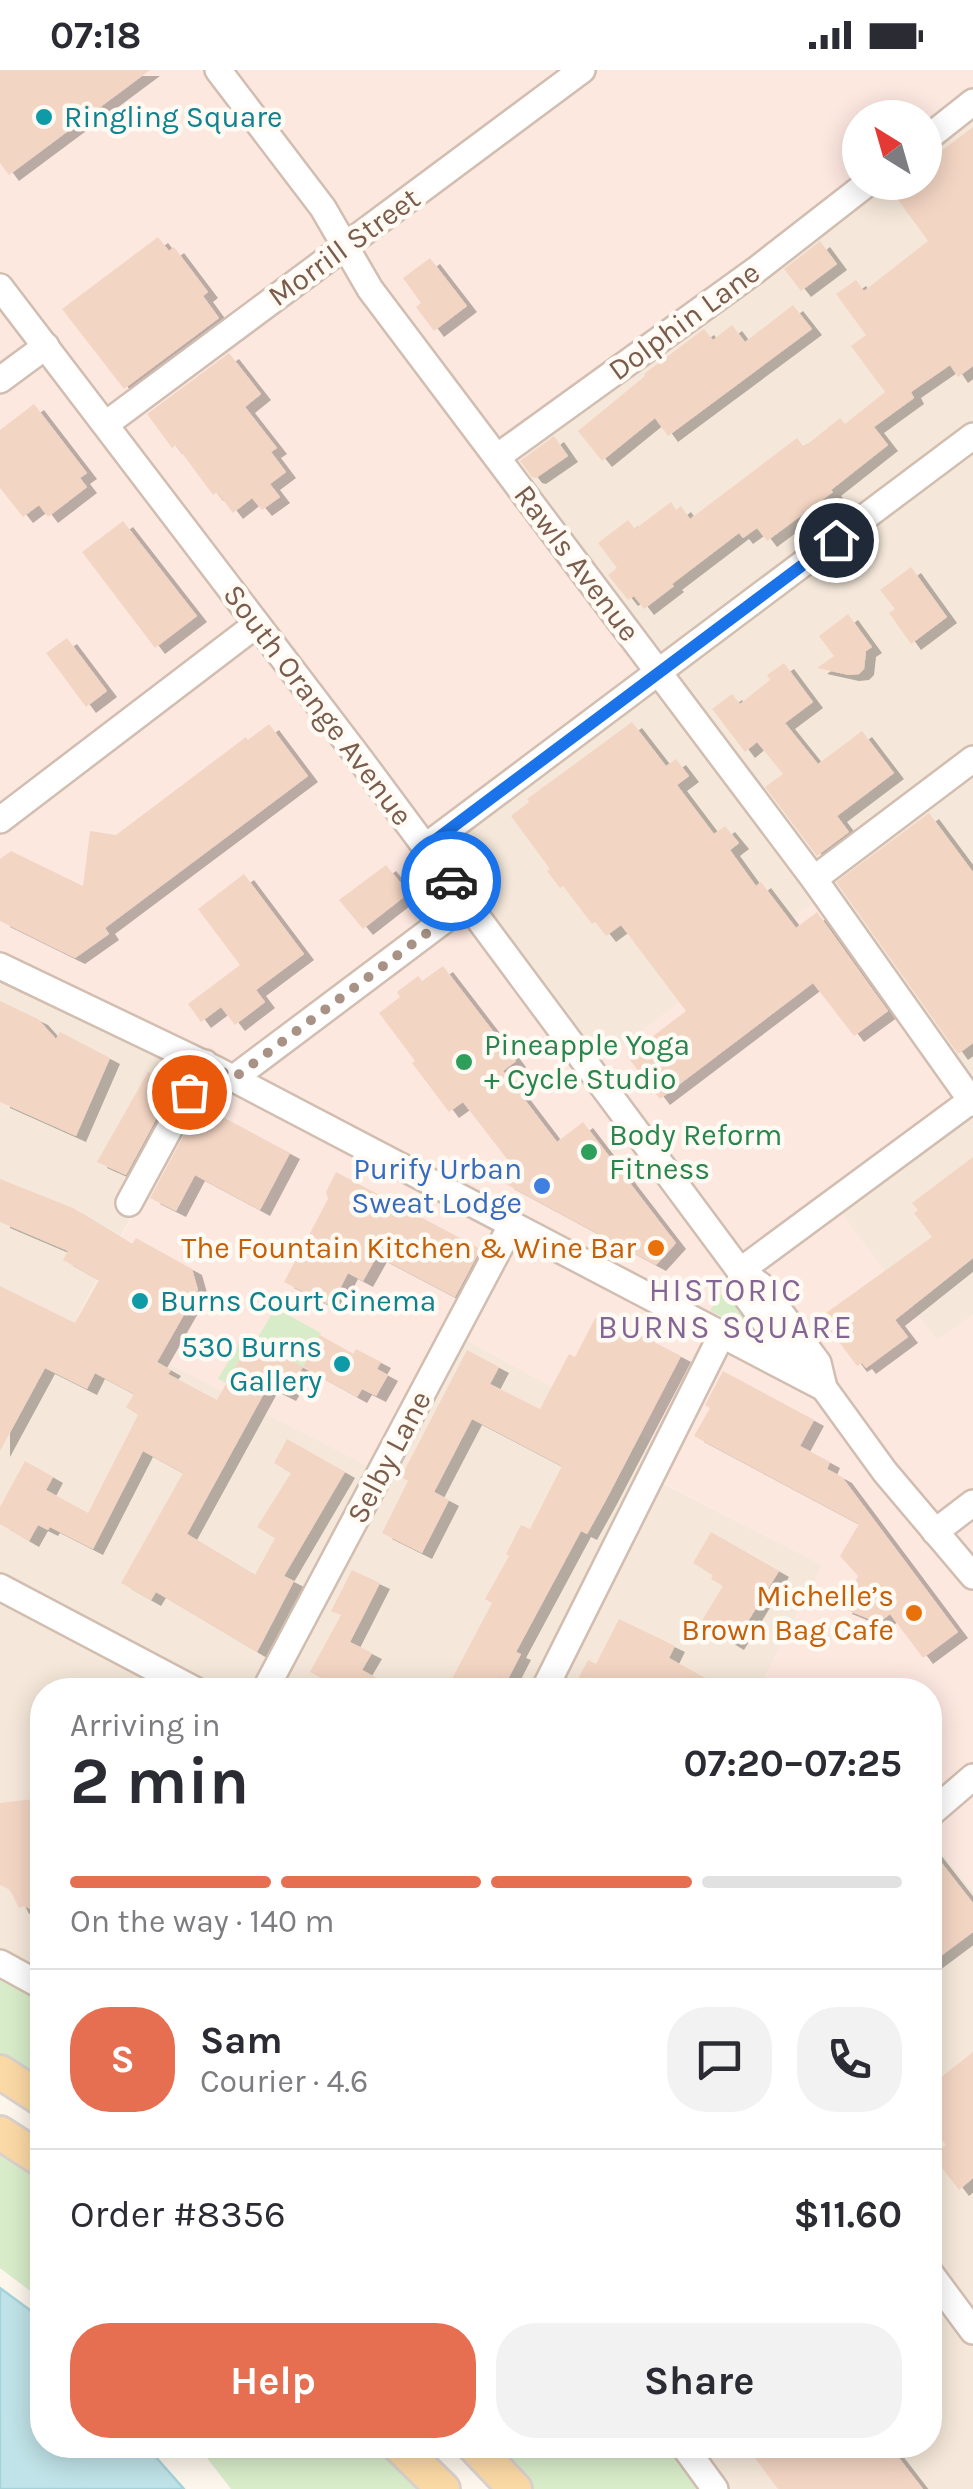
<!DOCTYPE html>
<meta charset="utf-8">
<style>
body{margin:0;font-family:Karla,sans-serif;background:#f2f2f3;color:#2b2b33;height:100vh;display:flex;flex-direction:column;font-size:38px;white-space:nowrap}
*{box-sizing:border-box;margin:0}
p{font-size:32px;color:#7c7c81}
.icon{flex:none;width:55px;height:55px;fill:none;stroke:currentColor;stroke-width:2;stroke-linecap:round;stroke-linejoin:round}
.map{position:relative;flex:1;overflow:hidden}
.sheet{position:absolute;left:30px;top:1608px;width:912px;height:780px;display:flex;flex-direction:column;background:#fff;border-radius:40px;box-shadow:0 5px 25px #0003}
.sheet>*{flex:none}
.needle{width:65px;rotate:323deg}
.tools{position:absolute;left:842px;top:30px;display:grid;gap:20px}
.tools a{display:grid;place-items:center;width:100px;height:100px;border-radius:50%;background:#fff;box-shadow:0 5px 25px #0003;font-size:50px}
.pin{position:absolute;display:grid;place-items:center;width:85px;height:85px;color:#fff;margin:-42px;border:5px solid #fff;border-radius:50%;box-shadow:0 2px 10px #0007}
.courier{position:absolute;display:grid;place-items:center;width:100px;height:100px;margin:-50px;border:8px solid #1a73e8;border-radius:50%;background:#fff;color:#222;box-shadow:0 2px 12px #0007}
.headline em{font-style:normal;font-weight:700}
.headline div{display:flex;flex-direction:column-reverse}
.headline{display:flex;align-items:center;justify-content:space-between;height:170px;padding:0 40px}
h1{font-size:65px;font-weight:700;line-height:75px}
.bar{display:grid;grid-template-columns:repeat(4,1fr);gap:15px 10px;align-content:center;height:120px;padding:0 40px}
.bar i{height:12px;border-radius:8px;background:#e1e1e2}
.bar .selected{background:#e76f51}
.bar p{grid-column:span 4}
.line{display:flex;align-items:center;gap:25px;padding:0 40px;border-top:2px solid #e1e1e2}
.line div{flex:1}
.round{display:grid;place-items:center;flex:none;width:105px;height:105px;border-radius:40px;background:#f2f2f3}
.button{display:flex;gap:20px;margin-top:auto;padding:20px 40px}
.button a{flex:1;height:115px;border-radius:40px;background:#e76f51;color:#fff;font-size:40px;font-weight:700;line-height:115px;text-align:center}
.button a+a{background:#f2f2f3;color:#2b2b33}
.status{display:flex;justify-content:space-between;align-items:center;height:70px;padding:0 50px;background:#fff;direction:ltr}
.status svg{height:28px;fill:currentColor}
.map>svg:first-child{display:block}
</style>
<div class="status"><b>07:18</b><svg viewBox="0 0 49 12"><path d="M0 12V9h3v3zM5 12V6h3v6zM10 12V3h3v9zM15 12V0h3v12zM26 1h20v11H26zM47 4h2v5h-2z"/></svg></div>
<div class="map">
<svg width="973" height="2419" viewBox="0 0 973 2419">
<defs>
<filter id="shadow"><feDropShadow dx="10" dy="6" stdDeviation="0" flood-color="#0004"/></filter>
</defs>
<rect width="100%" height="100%" fill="#fdf6ec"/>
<g fill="#f5e8da">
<polygon points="973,31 973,1245 937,1271 833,1133 591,1000 425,777 497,387 864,113 925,112 925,67"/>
<polygon points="0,896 205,993 135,1140 77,1247 455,1264 666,1378 652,1408 823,1495 758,1620 42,1620 42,1916 0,1893"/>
<polygon points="930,1768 973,1821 973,2419 715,2419 683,2375 930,2375"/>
</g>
<polygon fill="#fde8e0" points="0,0 973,0 973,31 925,67 925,48 860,48 860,112 497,387 659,603 426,777 590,999 825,824 971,1031 833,1133 937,1270 973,1245 973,1821 930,1768 930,1620 758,1620 822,1495 651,1407 665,1378 455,1264 381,1403 77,1247 135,1141 204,993 0,896"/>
<g fill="#d8ecc9">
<polygon points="730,1219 752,1252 749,1259 710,1241 718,1227"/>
<polygon points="275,1238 321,1263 303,1297 256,1271"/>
<polygon points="244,1264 252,1269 226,1313 218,1309"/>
<polygon points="0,1893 42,1916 42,2029 0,2002"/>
<polygon points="0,2081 42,2107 42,2230 0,2198"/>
<polygon points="197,2375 379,2375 424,2419 231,2419"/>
<polygon points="473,2375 683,2375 715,2419 515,2419"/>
</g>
<polygon fill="#bfe3e8" stroke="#a5d3da" stroke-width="2.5" points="0,2218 42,2249 42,2375 145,2375 184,2419 0,2419"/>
<g fill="#f3d5c3" filter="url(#shadow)">
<polygon points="0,0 150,0 9,105 0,93"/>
<polygon points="973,57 973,296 958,307 950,295 911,322 914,328 874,357 888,375 831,420 833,422 767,471 757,458 743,468 739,463 672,514 674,516 644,539 634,526 628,530 608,505 617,498 598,473 628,450 635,459 671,432 676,440 681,436 690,449 797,368 804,377 840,348 845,354 885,322 851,276 866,265 836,224 856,210 864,221 928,171 885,112 925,112 925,93"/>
<polygon points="158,167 169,181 174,177 208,222 203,226 219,248 124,319 62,239"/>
<polygon points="820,171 837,194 801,221 784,199"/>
<polygon points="430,188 467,236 434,261 416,237 421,233 403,208"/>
<polygon points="793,235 812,259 668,366 655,348 602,391 578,361 645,306 644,304 704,259 713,270 732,255 745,272"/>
<polygon points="229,283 261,324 245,337 277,378 271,382 286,402 270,414 280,427 262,440 252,428 233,443 217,422 213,425 176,375 172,378 147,344"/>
<polygon points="34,334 87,403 80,408 87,417 48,447 39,435 23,447 0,418 0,360"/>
<polygon points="554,366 568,386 536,408 532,407 520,391"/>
<polygon points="123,451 197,546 155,578 82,482"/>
<polygon points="911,497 947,547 911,574 889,543 895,539 880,520"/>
<polygon points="848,544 872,577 866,581 864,599 859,604 849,605 817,598 834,586 819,566"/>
<polygon points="67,568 107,621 86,637 46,583"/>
<polygon points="784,593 813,632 785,653 818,694 862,661 894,703 837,746 849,762 817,786 765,717 783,704 757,672 745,682 712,639 732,624 740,634 770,610 767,605"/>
<polygon points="632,652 666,696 676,689 689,706 677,715 714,764 725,756 739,773 730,780 756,816 761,812 796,858 817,842 888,941 854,966 813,913 660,1029 627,986 686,941 621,855 606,866 595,852 592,854 563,816 560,818 547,801 550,799 511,746 529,732 527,729"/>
<polygon points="269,654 308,706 105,858 109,864 75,888 0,851 0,789 11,781 83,816 90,761 116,765 246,667 248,670"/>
<polygon points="929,743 973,802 973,973 958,984 836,812"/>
<polygon points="386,795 409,823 363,859 339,830"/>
<polygon points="244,804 304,884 256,920 265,932 235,955 221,937 201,952 188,934 240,895 198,839"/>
<polygon points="443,896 516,991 503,1001 557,1072 583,1052 676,1173 656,1195 504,1113 517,1102 463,1032 449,1042 412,993 415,991 379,943 400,927 397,922 418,906 422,911"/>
<polygon points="0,931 38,949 56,969 60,962 110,988 76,1066 0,1032"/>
<polygon points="148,1002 174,1016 126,1105 97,1092"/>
<polygon points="200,1035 290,1083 260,1140 195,1105 176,1141 150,1128"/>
<polygon points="973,1087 973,1188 895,1250 908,1267 866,1298 862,1293 857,1296 825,1253 830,1249 826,1243 932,1167 914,1143 918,1140 912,1133"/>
<polygon points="336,1102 477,1177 479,1182 455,1227 377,1186 363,1211 348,1203 331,1236 284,1212 328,1129 326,1122"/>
<polygon points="0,1109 73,1138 132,1174 136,1168 192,1199 198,1220 157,1292 171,1300 168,1304 217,1330 252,1268 303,1297 286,1325 268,1316 187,1464 255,1505 275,1468 257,1457 291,1403 274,1393 287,1369 345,1402 284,1506 294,1511 257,1582 156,1522 151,1530 121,1513 183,1403 143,1381 93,1479 50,1457 48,1460 38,1455 29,1471 0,1454 0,1437 25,1391 53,1407 46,1420 88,1443 138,1345 126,1337 134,1324 95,1303 87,1319 45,1298 0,1381 0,1216 75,1253 99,1210 63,1190 68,1181 0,1152"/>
<polygon points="598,1243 681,1286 606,1430 587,1464 581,1461 516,1582 521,1584 507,1611 500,1607 493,1620 446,1620 492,1533 485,1529 509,1486 506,1484 521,1455 530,1459 562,1396 472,1349 434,1422 449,1430 422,1483 382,1463 408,1411 401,1407 467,1280 499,1297 490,1314 540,1339 569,1284 575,1287"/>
<polygon points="320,1265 353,1284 356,1279 381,1292 377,1299 388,1305 376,1326 362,1319 357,1327 303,1297"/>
<polygon points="723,1301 814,1350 800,1376 830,1392 827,1399 842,1407 958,1562 923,1588 890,1544 879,1553 842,1538 858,1506 840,1486 859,1454 694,1366 710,1338 705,1335"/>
<polygon points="711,1462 779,1501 734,1574 700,1554 723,1516 711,1509 713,1505 693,1493"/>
<polygon points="352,1500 380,1513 350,1572 372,1583 362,1600 399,1620 344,1620 310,1602 341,1545 331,1541"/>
<polygon points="619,1549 675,1576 669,1588 727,1620 572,1620 588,1590 596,1594"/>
<polygon points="42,1728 42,1844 24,1836 19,1838 10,1820 0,1815 0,1733"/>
<polygon points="930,1778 973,1833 973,1862 930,1894"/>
<polygon points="973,1982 973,2108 959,2120 932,2085 946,2075 930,2054 930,2016"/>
<polygon points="745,2375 889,2375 923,2419 778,2419"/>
</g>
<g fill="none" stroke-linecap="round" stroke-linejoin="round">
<g stroke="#d1beb0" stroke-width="30">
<g id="minor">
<polyline points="218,0 323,138 370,219 814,809 973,1033"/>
<polyline points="925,70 973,32"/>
<polyline points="0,217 360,689 740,1201 760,1215 818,1293 824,1318 885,1402 973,1506"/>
<polyline points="0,310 46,276"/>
<polyline points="106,354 582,0"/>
<polyline points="497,387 756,200 869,112"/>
<polyline points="0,750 257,554"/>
<polyline points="425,777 973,366"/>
<polyline points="814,809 973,689"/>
<polyline points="0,896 217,1000 824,1318"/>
<polyline points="234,1008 467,833"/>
<polyline points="129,1133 205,993"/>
<polyline points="740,1201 973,1029"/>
<polyline points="741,1206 746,1226 802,1302"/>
<polyline points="935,1462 973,1433"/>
<polyline points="0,1517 195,1620"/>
<polyline points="265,1620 512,1154"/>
<polyline points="544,1620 722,1264"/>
<polyline points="930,1744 973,1707"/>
<polyline points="0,1893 42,1916"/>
<polyline points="930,2203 973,2261"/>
<polyline points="683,2375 715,2419"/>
</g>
</g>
<g stroke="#dad1cd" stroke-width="38">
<g id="major">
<polyline points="0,2002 42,2029"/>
<polyline points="0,2063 42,2090"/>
<polyline points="398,2375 443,2419"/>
<polyline points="473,2375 515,2419"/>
</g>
</g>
<use href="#minor" stroke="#fff" stroke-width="25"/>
<use href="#major" stroke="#fbd9a5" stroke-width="32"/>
</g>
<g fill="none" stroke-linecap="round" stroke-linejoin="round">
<polyline stroke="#a89285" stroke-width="10" stroke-dasharray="0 18" points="189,1022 205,993 234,1008 467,833 451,811"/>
<polyline stroke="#1a73e8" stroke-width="12" points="451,811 426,777 836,470"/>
</g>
<g fill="#0f9aa8" stroke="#fffaf3" stroke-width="4">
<circle cx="44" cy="47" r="10"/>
<circle cx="140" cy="1231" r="10"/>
<circle cx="342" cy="1294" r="10"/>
</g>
<g fill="#2e9e5b" stroke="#fffaf3" stroke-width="4">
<circle cx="464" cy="992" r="10"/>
<circle cx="589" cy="1082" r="10"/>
</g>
<circle fill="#3f7fe0" stroke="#fffaf3" stroke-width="4" cx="542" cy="1116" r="10"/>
<g fill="#e8710a" stroke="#fffaf3" stroke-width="4">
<circle cx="656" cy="1178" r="10"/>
<circle cx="914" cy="1543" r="10"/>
</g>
<g text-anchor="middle" stroke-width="9" stroke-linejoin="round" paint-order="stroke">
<g font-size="30" fill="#0d838f" stroke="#fffaf3" text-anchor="start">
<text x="64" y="57">Ringling Square</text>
<text x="160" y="1241">Burns Court Cinema</text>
<text x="322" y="1287" text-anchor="end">530 Burns<tspan x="322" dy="34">Gallery</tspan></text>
</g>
<g font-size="30" fill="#7a5c4d" stroke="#fffaf3">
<text transform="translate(344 177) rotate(-36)" y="10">Morrill Street</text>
<text transform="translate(684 251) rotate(-36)" y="10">Dolphin Lane</text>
<text transform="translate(577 493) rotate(53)" y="10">Rawls Avenue</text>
<text transform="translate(318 635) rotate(53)" y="10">South Orange Avenue</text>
<text transform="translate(389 1387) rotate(-62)" y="10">Selby Lane</text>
</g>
<g font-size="30" fill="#27864d" stroke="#fffaf3" text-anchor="start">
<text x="484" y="985">Pineapple Yoga<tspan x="484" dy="34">+ Cycle Studio</tspan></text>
<text x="609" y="1075">Body Reform<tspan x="609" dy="34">Fitness</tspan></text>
</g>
<g font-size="30" fill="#366cbe" stroke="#fffaf3" text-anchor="end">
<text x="522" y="1109">Purify Urban<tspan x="522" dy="34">Sweat Lodge</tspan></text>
</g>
<g font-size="30" fill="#c56008" stroke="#fffaf3" text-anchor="end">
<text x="636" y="1188">The Fountain Kitchen &amp; Wine Bar</text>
<text x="894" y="1536">Michelle’s<tspan x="894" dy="34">Brown Bag Cafe</tspan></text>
</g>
<g font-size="32" letter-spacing="2.5" fill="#846695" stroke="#fffaf3">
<text x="726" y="1231">HISTORIC<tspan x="726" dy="37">BURNS SQUARE</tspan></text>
</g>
</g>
</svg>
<div class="tools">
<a><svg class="needle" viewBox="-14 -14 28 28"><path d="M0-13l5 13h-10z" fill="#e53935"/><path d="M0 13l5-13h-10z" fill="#7c7c81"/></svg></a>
</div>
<div class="pin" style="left:189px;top:1022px;background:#ea580c"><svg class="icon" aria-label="bag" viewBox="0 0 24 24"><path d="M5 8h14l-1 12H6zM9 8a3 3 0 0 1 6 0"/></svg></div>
<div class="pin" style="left:836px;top:470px;background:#1f2937"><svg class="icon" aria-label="home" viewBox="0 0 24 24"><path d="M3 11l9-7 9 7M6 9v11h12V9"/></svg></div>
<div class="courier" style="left:451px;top:811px"><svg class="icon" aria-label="car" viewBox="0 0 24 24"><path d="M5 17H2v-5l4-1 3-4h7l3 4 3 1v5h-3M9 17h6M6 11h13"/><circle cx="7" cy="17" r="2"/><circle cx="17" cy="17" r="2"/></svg></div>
<section class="sheet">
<div class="headline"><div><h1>2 min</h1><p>Arriving in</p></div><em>07:20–07:25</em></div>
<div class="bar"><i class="selected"></i><i class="selected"></i><i class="selected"></i><i></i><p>On the way · 140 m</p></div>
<div class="line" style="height:180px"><b class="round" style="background:#e76f51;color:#fff">S</b><div><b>Sam</b><p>Courier · 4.6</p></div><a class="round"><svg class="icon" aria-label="chat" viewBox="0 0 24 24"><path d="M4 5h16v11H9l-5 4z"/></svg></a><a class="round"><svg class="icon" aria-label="phone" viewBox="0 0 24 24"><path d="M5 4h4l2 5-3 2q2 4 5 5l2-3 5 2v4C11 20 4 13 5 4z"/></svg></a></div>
<div class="line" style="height:130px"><div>Order #8356</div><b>$11.60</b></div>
<div class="button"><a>Help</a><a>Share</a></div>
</section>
</div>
